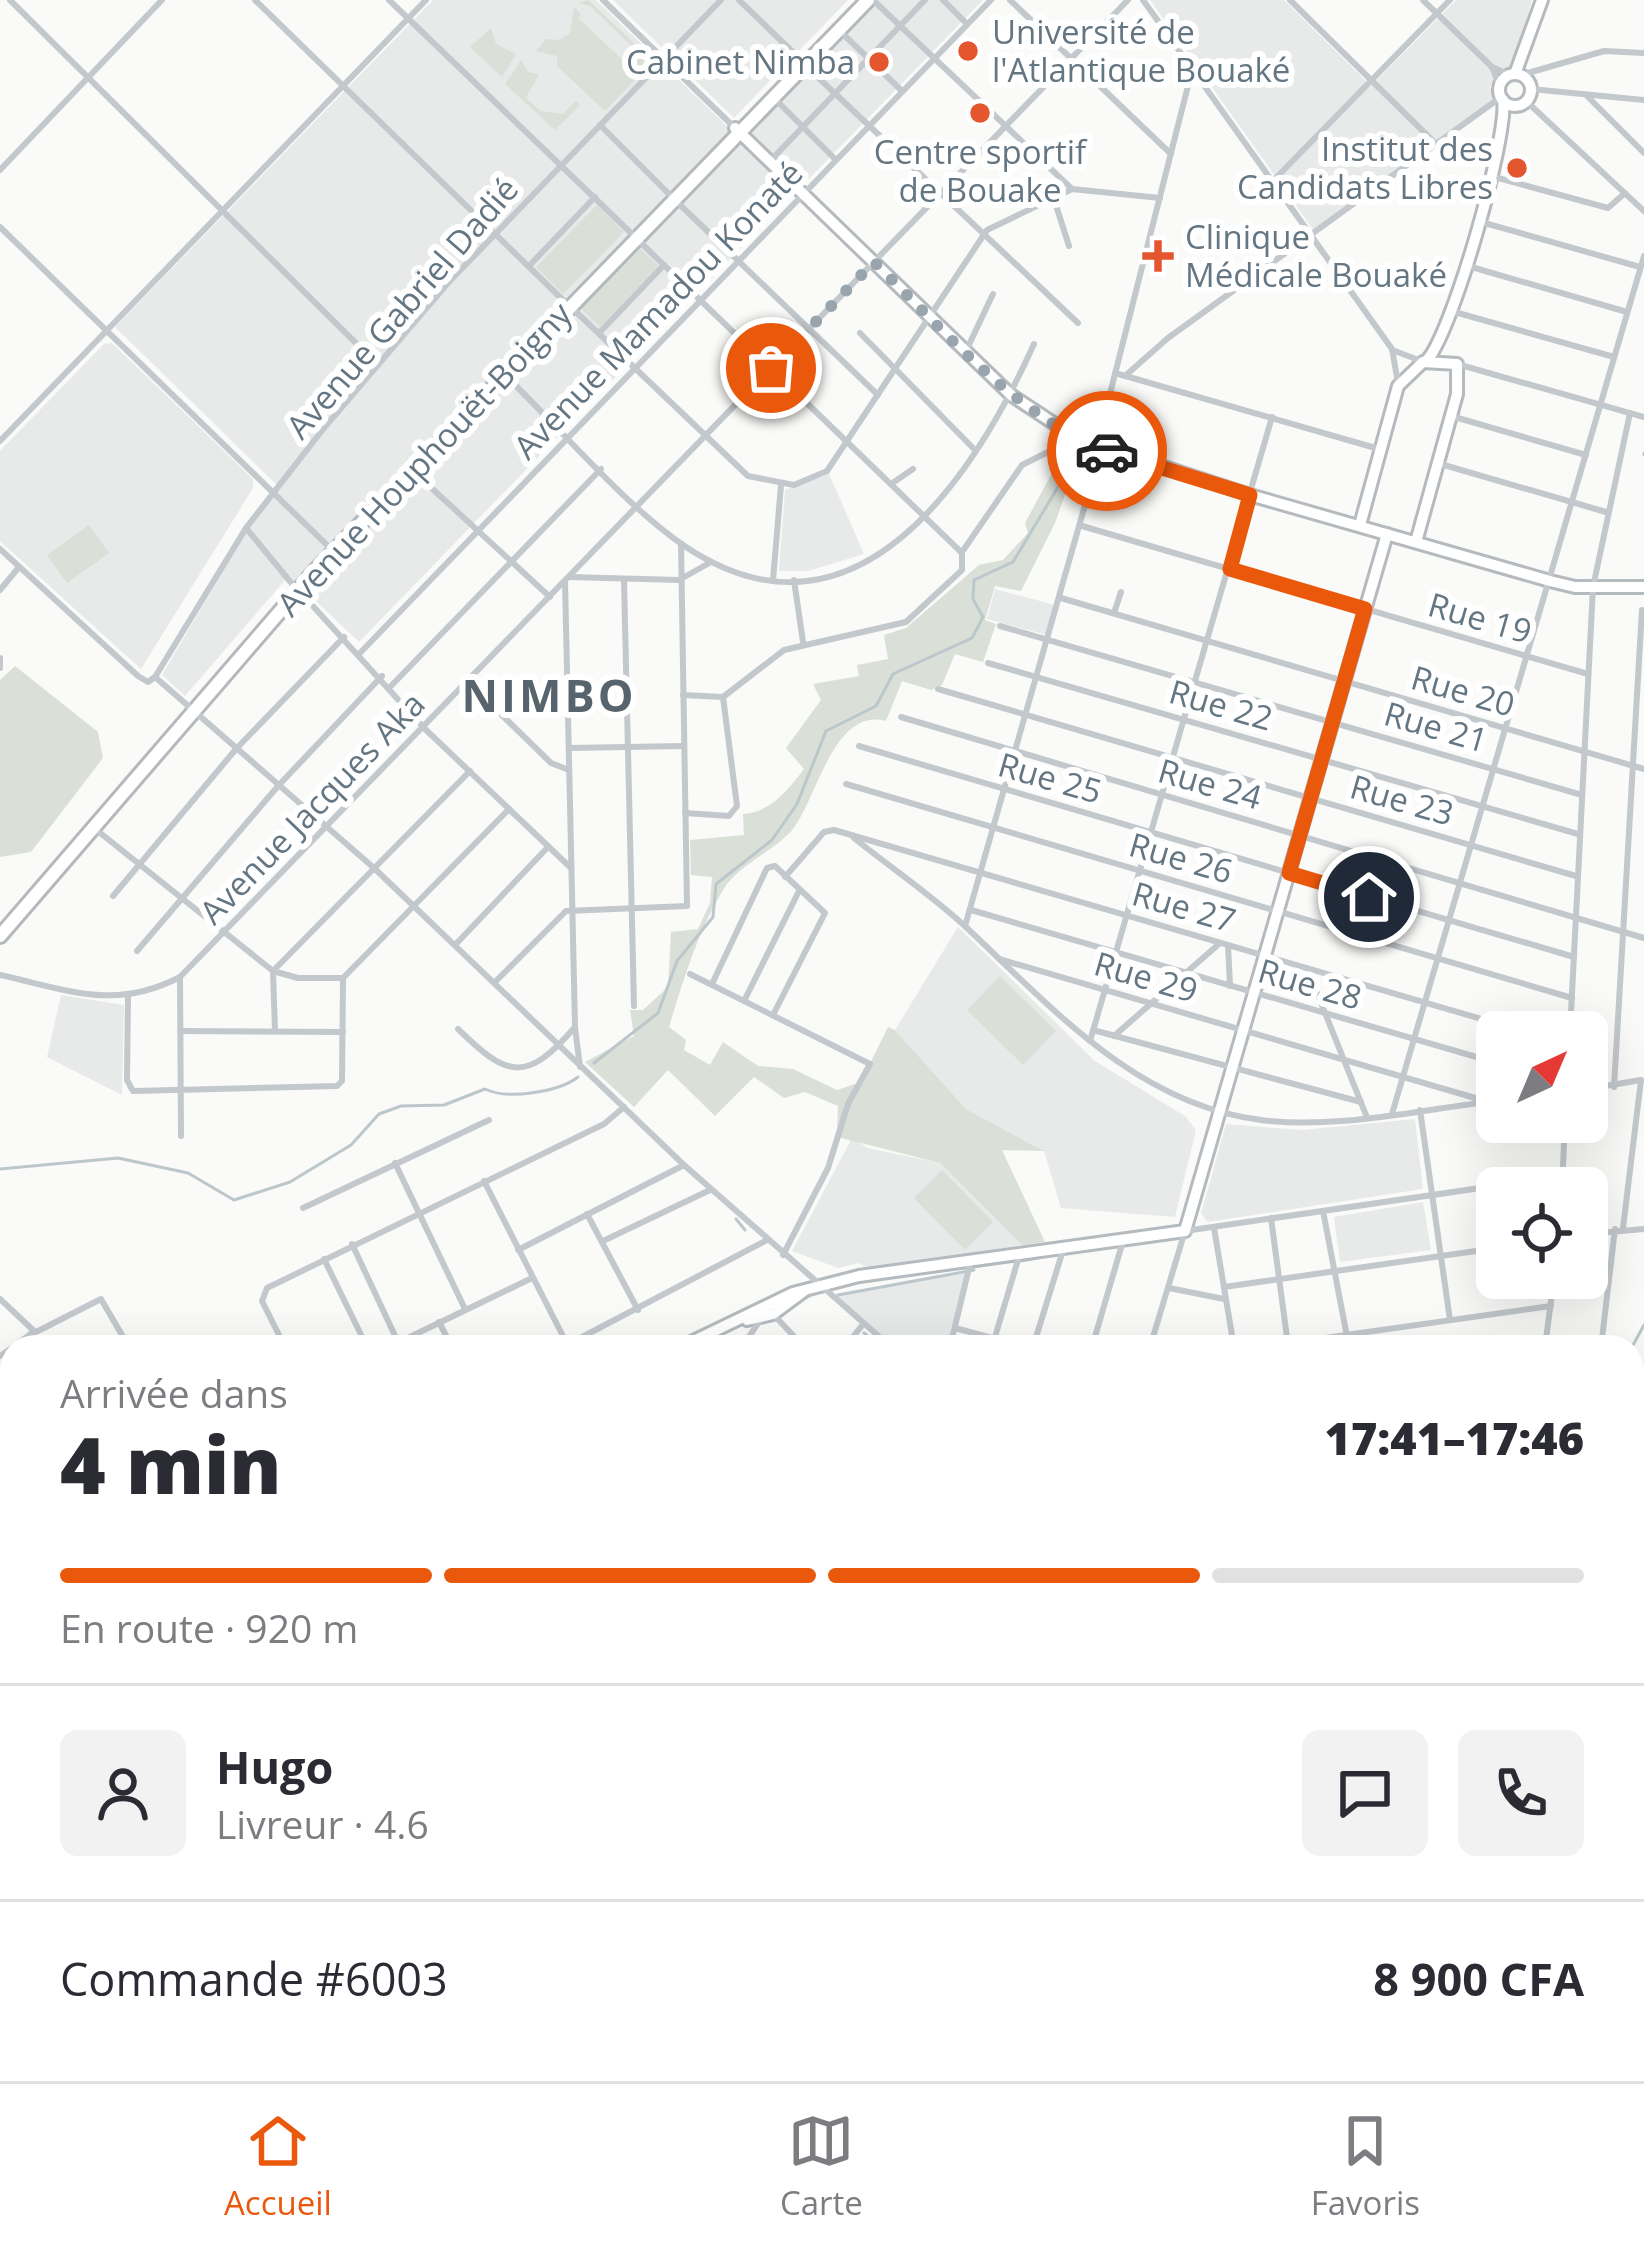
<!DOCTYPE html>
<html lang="fr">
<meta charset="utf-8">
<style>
body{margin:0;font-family:"Open Sans",sans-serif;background:#f2f2f3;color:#2b2b33;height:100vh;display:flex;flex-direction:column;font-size:45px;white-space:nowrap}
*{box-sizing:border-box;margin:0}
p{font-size:39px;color:#7c7c81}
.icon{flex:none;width:66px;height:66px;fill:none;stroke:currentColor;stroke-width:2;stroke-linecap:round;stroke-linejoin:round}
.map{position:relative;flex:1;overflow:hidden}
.details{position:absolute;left:0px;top:1335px;width:1644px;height:747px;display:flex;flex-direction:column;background:#fff;border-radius:36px 36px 0 0;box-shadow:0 12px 48px #0002}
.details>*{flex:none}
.needle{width:78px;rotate:44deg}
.fabs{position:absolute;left:1476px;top:1011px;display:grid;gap:24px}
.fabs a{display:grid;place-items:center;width:132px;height:132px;border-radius:18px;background:#fff;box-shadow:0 12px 48px #0002;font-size:60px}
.pin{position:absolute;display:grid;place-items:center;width:102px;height:102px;color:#fff;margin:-51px;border:6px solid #fff;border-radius:50%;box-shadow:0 3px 12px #0007}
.courier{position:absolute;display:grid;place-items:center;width:120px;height:120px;margin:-60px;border:9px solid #ea580c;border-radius:50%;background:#fff;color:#222;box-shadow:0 3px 15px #0007}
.headline em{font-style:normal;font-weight:800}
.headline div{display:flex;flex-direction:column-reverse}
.headline{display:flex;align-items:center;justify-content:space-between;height:204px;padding:0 60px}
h1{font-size:78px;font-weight:800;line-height:90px}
.bar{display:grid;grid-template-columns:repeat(4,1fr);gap:18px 12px;align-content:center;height:144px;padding:0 60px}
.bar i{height:15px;border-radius:9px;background:#e1e1e2}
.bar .on{background:#ea580c}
.bar p{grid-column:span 4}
.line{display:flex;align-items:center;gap:30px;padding:0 60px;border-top:3px solid #e1e1e2}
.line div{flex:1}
.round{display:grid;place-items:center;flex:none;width:126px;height:126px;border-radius:18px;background:#f2f2f3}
.menu{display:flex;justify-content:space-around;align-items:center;height:168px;border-top:3px solid #e1e1e2;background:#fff;font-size:33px;color:#7c7c81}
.menu a{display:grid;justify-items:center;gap:6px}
.menu .on{color:#ea580c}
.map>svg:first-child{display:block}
</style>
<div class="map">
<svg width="1644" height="2081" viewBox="0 0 1644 2081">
<rect width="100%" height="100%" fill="#fafaf8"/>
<g fill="#e8e9e9">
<polygon points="433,0 596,0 795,192 359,642 299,585 286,579 185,696 162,675 251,523 280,488 115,327"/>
<polygon points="613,0 848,0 734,118"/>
<polygon points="862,0 983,0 803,185 741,124"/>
<polygon points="1150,0 1284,0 1371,86 1456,0 1532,0 1512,66 1494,77 1490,87 1499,102 1314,231"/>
<polygon points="112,343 253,479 253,488 141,669 0,541 0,451 104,344"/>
<polygon points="829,474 864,554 808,571 779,571 785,490"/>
<polygon points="995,589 1055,605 1047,635 987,619"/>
<polygon points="958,927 1095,1061 1185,1116 1196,1130 1175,1217 1061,1208 1044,1151 966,1109 895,1030"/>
<polygon points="61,995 124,1005 122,1095 47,1057"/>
<polygon points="1415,1119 1423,1189 1208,1222 1201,1214 1226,1124 1302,1130"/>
<polygon points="852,1138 868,1148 940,1163 1022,1245 869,1269 859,1263 838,1268 792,1251"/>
<polygon points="1423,1202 1431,1250 1340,1262 1334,1217"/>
<polygon points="968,1271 949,1347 890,1347 833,1295"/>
<polygon points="1644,1660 1644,1896 1632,1915 1632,1694"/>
<polygon points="964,2070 1529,2070 1538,2081 942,2081"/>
</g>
<g fill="#dadfd7">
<polygon points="588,0 653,61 605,111 557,66 557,56 536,51 546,39 559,40 570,33 574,7 581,14 578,18 629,66 640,54 590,6 579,3"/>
<polygon points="491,28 496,44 516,54 502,77 470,47"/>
<polygon points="521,60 528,72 539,74 526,98 540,111 563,114 576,101 580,105 555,130 505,84"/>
<polygon points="597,205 624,232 563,294 536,267"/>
<polygon points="631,240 659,266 600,327 573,301"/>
<path d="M 1065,449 L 1079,455 L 1055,523 L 1021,591 L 995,586 L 985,620 L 996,624 L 983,662 L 955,654 L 942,685 L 931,690 L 902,681 L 886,721 C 833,707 817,800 792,830 C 773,852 738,865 723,890 C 698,931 683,981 669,1027 L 686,1040 L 684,1050 L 710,1065 L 723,1042 L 758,1066 L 793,1069 L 837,1090 L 861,1082 L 888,1027 L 895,1030 L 966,1109 L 1044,1151 L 1002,1150 L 1045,1242 L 1022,1245 L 940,1163 L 837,1137 L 838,1106 L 805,1092 L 784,1098 L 754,1077 L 715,1116 L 668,1070 L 634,1107 L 585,1062 L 634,1036 L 630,1010 L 643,1010 L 668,987 L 671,932 L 698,929 L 710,903 L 712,877 L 691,875 L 690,840 L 744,835 L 743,814 C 771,812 788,790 804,769 L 786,748 L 821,700 L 813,684 L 859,676 L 857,665 L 888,659 L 884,635 L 906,628 L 979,565 L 1003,560 L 1028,533 L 1025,523 Z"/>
<polygon points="89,525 109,553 67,583 47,555"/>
<polygon points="15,666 98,732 103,758 31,852 0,857 0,680"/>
<polygon points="1000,976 1056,1031 1023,1065 967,1010"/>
<polygon points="942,1170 993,1222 965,1250 914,1198"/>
</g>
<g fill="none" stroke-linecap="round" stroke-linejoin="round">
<g stroke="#bbc7cb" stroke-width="3">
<polyline points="1644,453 1644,455"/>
<polyline points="594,1063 658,1013 677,961 713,917 716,884 772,840 797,804 826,731 876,706 893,674 972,638 983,617 973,599 974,580 1013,562 1079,452"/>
<path d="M 0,1169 L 118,1158 L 188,1173 L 234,1200 L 290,1182 L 351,1145 L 379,1114 L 401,1106 L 444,1105 L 485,1089 C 507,1100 559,1092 578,1077"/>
<polyline points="736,1219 745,1230"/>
<polyline points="1065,1254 1097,1248"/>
<polyline points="1021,1261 1053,1255"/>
<polyline points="973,1267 1001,1262"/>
<polyline points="838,1295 974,1270"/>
<polyline points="800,1301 813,1294"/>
<polyline points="864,1333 881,1347"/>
<polyline points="1632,1347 1644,1325"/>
<polyline points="1632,1987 1638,2034 1644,2038"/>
<polyline points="333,2081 339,2070"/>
</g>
<g stroke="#b5babe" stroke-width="16">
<g id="major">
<polyline points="1515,74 1542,0"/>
<circle cx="1515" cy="90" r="16"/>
<polyline points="735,128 1011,395 1076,438 1250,495 1550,581 1575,587 1644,587"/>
<path d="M 1426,361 C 1451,338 1509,135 1503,100"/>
<polyline points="1360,525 1398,386 1423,362 1457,364 1457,394 1416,542"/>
<polyline points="747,1320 773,1314 804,1291"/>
<polyline points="681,1347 793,1293 859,1276 1185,1231 1387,534"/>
<polyline points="0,1682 12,1676"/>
</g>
</g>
<g stroke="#b4b9bd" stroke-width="18">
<polyline id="highway" points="0,936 314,572 868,0"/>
</g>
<g stroke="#c3c8cc" stroke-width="6">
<polyline points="10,0 378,365"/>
<polyline points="255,0 564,301"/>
<polyline points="389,0 631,233"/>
<polyline points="603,0 734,127"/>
<polyline points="739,0 800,59"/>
<polyline points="873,0 1072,189"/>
<polyline points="943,0 967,24"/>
<polyline points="1010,0 1171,154"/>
<polyline points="1143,0 1392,349 1398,383"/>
<polyline points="1290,0 1437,145"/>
<polyline points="1423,0 1492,67 1510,75"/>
<polyline points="841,32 902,91"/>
<polyline points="807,67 1078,323"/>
<polyline points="1492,67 1500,87"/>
<polyline points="1528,73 1604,51 1644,53"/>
<polyline points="1531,89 1644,100"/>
<polyline points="1587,96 1644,153"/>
<polyline points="775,99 836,160"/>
<polyline points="1526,101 1644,211"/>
<polyline points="600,125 669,194"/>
<polyline points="769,162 925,0"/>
<polyline points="0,170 162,0"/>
<polyline points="1491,176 1608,208 1625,193"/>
<polyline points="1272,182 1450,0"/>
<polyline points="1054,199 1069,246"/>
<polyline points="677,202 878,395"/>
<polyline points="1481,222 1640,267"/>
<polyline points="0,227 329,547"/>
<polyline points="638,240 961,552"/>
<polyline points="529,266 595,197"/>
<polyline points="1468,266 1627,312"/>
<polyline points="572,308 748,476 794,485 827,471 987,230 1072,189 1160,198"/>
<polyline points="1451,311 1614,357"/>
<polyline points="600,332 664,265"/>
<polyline points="860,333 974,449"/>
<polyline points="966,351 993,294"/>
<polyline points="1395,351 1421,361"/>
<polyline points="1457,364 1644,417"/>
<polyline points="1115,373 1379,449"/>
<path d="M 506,376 C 560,428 626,507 686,547 C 855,659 973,479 1034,344"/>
<polyline points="1125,376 1168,338 1501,97"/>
<polyline points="1451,416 1586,455"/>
<polyline points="0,441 426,0"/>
<polyline points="1097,445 1192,70"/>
<polyline points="1437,463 1606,512"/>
<polyline points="414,472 550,597"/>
<polyline points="891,484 913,469"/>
<polyline points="1082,526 1588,674"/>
<polyline points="246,528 293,585"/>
<polyline points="0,549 138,676 148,682 155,677 374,868 684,1165 891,1347"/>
<polyline points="570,577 679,580 711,562"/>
<polyline points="624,580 634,1006"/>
<polyline points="773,580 781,485"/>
<polyline points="794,580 803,642"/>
<polyline points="565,581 575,1027 580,1067"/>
<polyline points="0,590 19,567"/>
<polyline points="301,593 424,728 571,868"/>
<polyline points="1061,598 1644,769"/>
<polyline points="1114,613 1121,592"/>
<polyline points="1000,626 1582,795"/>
<polyline points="360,653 991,0"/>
<polyline points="0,658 0,668"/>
<polyline points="988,663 1578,834"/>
<polyline points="155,677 246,528 324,428 448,283 721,0"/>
<polyline points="469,683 551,763 569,770"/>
<polyline points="391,686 601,469"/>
<polyline points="938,689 1576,876"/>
<polyline points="683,695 723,697 784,650 906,622 962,570 962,552 1022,465 1076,438"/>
<polyline points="901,717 1644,938"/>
<polyline points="859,746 1574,957"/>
<polyline points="569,748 684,746"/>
<polyline points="846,784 1572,998"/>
<polyline points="685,813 729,816 737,806 723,697"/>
<polyline points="94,828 273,971 298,978 343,978 509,809"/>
<path d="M 854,838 C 891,868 933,896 968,929 C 1053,1009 1138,1105 1261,1120 C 1337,1130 1421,1109 1497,1101"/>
<polyline points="785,877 824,832 834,830 1526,1032"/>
<polyline points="113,896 236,749 344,637"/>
<polyline points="971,910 1497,1063"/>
<polyline points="965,926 1101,449"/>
<polyline points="455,945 548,847"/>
<polyline points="1228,945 1230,986"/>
<polyline points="137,951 279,785 382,676"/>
<polyline points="999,959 1482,1100"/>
<polyline points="1307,968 1366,1115"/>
<polyline points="690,974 870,1064 848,1104 828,1168 783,1255"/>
<path d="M 0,975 C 68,990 115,1011 180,977 L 1128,0"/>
<polyline points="180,977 181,1136"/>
<polyline points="496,981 566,911 687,906 681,544"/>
<polyline points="712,984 767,868 775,866 825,913 773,1015"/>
<polyline points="128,997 127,1080 133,1091 337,1086 342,1081 343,978"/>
<polyline points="744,1001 799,891"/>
<path d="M 458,1029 C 507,1077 526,1084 575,1027"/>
<polyline points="1093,1030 1361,1102"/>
<polyline points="181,1031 343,1032"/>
<polyline points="275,1031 273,971 470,771"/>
<polyline points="1570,1032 1593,587 1630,413"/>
<polyline points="1114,1036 1220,943"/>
<polyline points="1090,1041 1272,417"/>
<polyline points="1614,1087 1642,610"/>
<polyline points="1587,1089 1641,1080"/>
<polyline points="1420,1110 1450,1320"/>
<polyline points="1392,1114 1644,256"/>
<polyline points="395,1163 465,1309"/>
<polyline points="484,1181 567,1344"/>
<polyline points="1562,1188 1565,1122"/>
<polyline points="303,1208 489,1120"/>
<polyline points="1323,1211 1349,1347"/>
<polyline points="587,1214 638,1310"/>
<polyline points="1271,1218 1288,1345"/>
<polyline points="1214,1228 1234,1347"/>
<polyline points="1623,1228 1641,1080"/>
<polyline points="1587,1234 1644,1229"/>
<polyline points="603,1241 710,1190"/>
<polyline points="352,1244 398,1342"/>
<polyline points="518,1250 684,1165"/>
<polyline points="324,1259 367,1347"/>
<polyline points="1224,1287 1497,1248"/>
<polyline points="1169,1288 1224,1299"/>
<polyline points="0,1299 34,1331 14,1347"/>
<polyline points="773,1314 804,1347"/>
<polyline points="439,1322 452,1347"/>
<polyline points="955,1328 1026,1347"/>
<polyline points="34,1333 101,1299 129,1347"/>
<polyline points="285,1347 262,1301 267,1288 604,1124 624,1107"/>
<polyline points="389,1347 532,1278"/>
<polyline points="563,1347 767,1240"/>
<polyline points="742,1347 761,1319"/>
<polyline points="845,1347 864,1323"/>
<polyline points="950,1347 971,1260"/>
<polyline points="992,1347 1020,1253"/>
<polyline points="1033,1347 1064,1247"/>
<polyline points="1092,1347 1123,1241"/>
<polyline points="1150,1347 1185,1231 1563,1176"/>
<polyline points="1261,1347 1551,1306"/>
<polyline points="1545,1347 1554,1278"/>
<polyline points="1601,1347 1615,1229"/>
<polyline points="0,1356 12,1348"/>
<polyline points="0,1395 12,1406"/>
<polyline points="8,1429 12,1432"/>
<polyline points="0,1514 12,1525"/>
<polyline points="1632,1517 1644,1520"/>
<polyline points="0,1554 12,1565"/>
<polyline points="1632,1585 1644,1588"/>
<polyline points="1632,1688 1644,1656"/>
<polyline points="0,1730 12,1724"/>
<polyline points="0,1841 12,1837"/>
<polyline points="0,1893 12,1911"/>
<polyline points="0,1968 12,1954"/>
<polyline points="0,1989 12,1999"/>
<polyline points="0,2061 12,2047"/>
<polyline points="122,2070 134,2081"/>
<polyline points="226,2070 239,2081"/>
<polyline points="380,2070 392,2081"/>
<polyline points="475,2070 487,2081"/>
<polyline points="568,2070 580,2081"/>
<polyline points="632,2070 637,2081"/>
<polyline points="1145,2070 1153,2079"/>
<polyline points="1535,2070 1541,2081"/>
<polyline points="66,2081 76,2070"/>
<polyline points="460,2081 470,2070"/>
<polyline points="587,2081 597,2070"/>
<polyline points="826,2081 851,2070"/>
<polyline points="900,2081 925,2070"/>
<polyline points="1550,2081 1550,2070"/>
</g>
<use href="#major" stroke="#fff" stroke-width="10"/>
<use href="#highway" stroke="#fff" stroke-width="12"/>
<g stroke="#a2aab0" stroke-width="8">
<g id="rail">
<polyline points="1632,1763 1644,1722"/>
<polyline points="1632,1891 1644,1873"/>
<polyline points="1501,2070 1519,2081"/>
<polyline points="1563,2081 1564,2070"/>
</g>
</g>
<use href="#rail" stroke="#fff" stroke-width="3" stroke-dasharray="9" stroke-linecap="butt"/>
</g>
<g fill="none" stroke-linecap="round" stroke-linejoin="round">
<path stroke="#99a4ac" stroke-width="12" stroke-dasharray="0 21.6" d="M 771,368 L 874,262 C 945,331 1013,414 1107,451"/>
<polyline stroke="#ea580c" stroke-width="15" points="1107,451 1250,495 1230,569 1365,609 1289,873 1369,897"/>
</g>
<g fill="#e4572e" stroke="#fff" stroke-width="4.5">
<circle cx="968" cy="51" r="12"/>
<circle cx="879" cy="62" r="12"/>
<circle cx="980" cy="113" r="12"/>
<circle cx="1517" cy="168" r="12"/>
<path d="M1152 238h12v12h12v12h-12v12h-12v-12h-12v-12h12z"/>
</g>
<g text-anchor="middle" stroke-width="12" stroke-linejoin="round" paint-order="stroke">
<g font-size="33" fill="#657683" stroke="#fff" text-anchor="start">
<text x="992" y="44">Université de<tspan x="992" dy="38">l'Atlantique Bouaké</tspan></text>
<text x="855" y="74" text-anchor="end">Cabinet Nimba</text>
<text x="1493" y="161" text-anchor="end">Institut des<tspan x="1493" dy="38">Candidats Libres</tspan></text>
<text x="980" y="164" text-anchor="middle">Centre sportif<tspan x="980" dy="38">de Bouake</tspan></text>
<text x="1185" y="249">Clinique<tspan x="1185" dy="38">Médicale Bouaké</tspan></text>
</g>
<g font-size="33" fill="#657683" stroke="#fff">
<text transform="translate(402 308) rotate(-49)" y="12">Avenue Gabriel Dadié</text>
<text transform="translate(658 310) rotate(-46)" y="12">Avenue Mamadou Konaté</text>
<text transform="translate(424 459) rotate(-47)" y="12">Avenue Houphouët-Boigny</text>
<text transform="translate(1480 618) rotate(16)" y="12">Rue 19</text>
<text transform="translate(1463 691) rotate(16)" y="12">Rue 20</text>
<text transform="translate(1221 705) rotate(16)" y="12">Rue 22</text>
<text transform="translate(1436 727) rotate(16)" y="12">Rue 21</text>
<text transform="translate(1050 778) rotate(16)" y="12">Rue 25</text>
<text transform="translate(1210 784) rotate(16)" y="12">Rue 24</text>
<text transform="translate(1402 800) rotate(16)" y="12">Rue 23</text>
<text transform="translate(312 808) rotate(-46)" y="12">Avenue Jacques Aka</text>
<text transform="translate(1181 858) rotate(16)" y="12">Rue 26</text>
<text transform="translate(1184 907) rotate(16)" y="12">Rue 27</text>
<text transform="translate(1146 977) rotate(16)" y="12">Rue 29</text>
<text transform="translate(1310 984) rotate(16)" y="12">Rue 28</text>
</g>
<g font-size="45" font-weight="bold" letter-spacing="3" fill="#57646e" stroke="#fff">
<text x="549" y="712">NIMBO</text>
</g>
</g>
</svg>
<div class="fabs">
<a><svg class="needle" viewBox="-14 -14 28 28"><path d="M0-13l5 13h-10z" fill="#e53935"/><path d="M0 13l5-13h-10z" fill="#7c7c81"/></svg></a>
<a><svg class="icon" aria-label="locate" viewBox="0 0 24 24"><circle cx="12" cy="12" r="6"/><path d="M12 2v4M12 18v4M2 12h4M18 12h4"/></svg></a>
</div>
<div class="pin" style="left:771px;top:368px;background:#ea580c"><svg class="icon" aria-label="bag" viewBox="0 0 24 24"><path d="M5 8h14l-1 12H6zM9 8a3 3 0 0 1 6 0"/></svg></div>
<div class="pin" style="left:1369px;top:897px;background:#1f2937"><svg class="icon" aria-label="home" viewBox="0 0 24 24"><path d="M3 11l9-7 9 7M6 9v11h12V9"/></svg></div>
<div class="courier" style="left:1107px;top:451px"><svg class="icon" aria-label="car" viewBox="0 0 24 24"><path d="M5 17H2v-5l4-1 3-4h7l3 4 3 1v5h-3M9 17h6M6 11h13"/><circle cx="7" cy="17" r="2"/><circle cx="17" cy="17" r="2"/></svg></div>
<section class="details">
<div class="headline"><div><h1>4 min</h1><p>Arrivée dans</p></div><em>17:41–17:46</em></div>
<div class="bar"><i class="on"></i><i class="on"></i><i class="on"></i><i></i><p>En route · 920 m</p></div>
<div class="line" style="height:216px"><a class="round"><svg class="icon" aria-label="person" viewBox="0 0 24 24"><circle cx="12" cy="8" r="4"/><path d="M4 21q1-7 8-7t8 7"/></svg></a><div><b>Hugo</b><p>Livreur · 4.6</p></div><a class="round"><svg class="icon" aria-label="chat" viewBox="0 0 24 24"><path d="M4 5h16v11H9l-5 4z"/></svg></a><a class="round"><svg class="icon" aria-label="phone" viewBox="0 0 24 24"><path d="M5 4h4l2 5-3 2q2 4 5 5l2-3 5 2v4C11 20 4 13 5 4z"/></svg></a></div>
<div class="line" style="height:156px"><div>Commande #6003</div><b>8 900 CFA</b></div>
</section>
</div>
<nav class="menu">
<a class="on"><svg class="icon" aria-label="home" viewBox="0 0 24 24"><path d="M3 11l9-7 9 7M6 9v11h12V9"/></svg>Accueil</a>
<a><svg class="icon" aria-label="map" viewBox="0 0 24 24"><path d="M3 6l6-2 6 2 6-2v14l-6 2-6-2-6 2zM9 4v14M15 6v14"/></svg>Carte</a>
<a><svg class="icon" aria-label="saved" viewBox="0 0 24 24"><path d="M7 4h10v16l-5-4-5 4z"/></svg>Favoris</a>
</nav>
